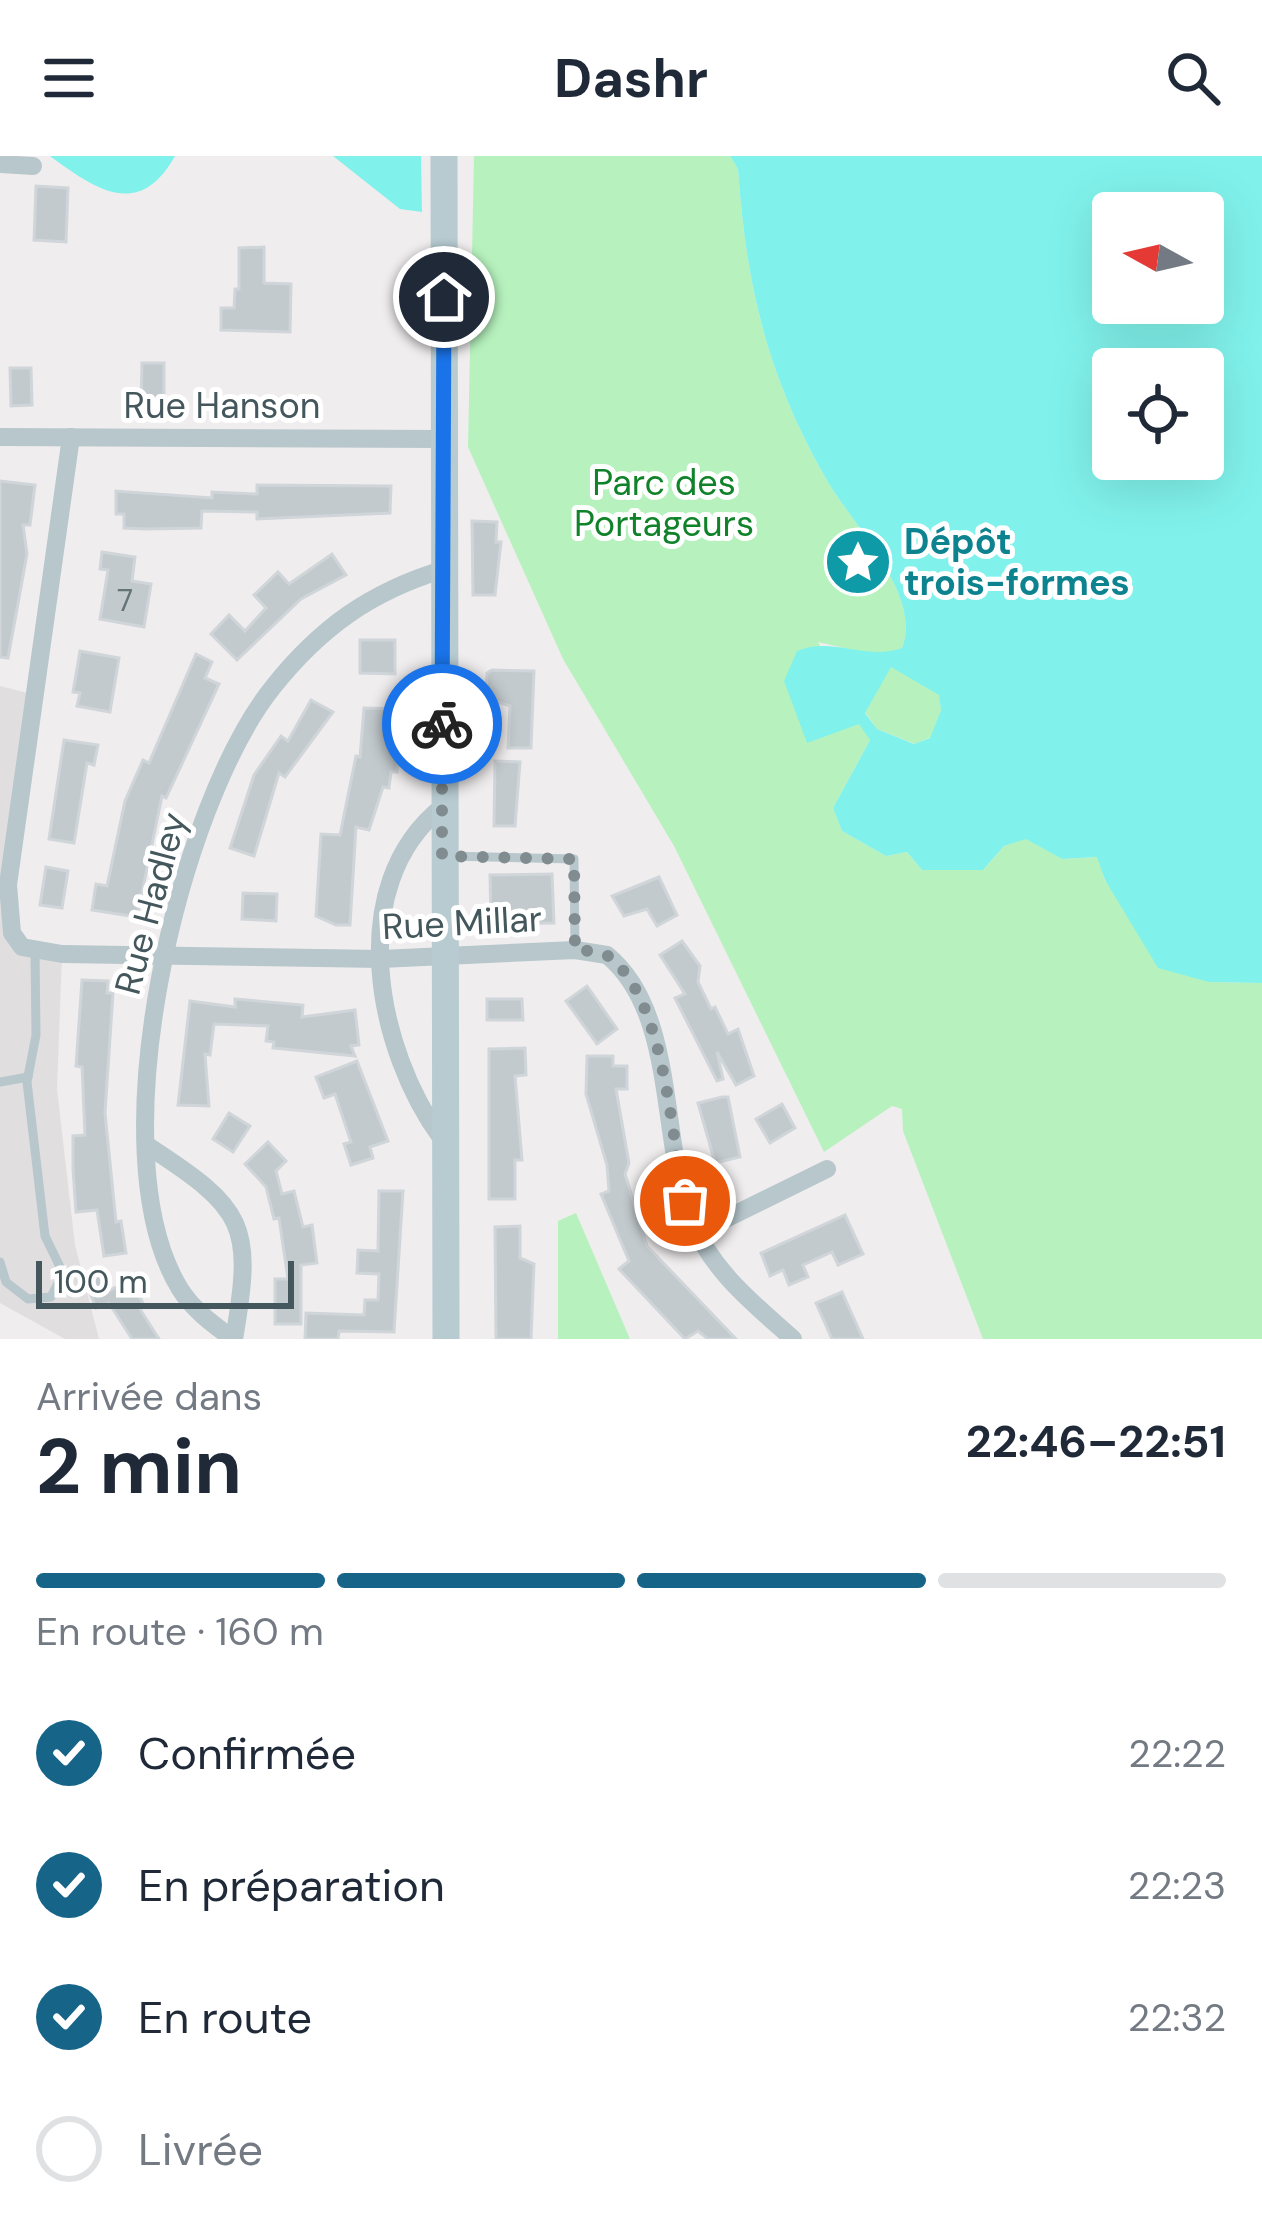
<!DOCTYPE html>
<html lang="fr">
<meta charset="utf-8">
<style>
body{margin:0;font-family:"DM Sans",sans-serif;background:#f6f6f7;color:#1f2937;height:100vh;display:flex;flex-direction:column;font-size:45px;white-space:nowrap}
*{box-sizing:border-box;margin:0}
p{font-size:39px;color:#747a83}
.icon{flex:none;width:66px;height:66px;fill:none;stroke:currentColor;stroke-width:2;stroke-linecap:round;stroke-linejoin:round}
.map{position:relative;height:1183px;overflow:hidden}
.details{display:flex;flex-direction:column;background:#fff;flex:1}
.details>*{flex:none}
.needle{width:78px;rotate:278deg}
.controls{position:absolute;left:1092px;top:36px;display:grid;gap:24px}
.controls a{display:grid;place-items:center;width:132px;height:132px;border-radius:12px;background:#fff;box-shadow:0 12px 48px #0002;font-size:60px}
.scale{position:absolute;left:36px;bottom:30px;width:258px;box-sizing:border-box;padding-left:12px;border:6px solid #44575c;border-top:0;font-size:33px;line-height:42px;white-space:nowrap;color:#44575c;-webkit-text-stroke:9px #fff;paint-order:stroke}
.pin{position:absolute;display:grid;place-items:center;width:102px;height:102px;color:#fff;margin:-51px;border:6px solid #fff;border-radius:50%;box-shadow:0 3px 12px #0007}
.courier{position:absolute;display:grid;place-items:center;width:120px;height:120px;margin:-60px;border:9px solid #1a73e8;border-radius:50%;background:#fff;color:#222;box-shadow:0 3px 15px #0007}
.headline em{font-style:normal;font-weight:700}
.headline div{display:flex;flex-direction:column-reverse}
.headline{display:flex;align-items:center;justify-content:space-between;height:204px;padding:0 36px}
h1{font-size:78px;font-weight:700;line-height:90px}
.bar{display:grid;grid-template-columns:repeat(4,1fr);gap:18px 12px;align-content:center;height:144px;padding:0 36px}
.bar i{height:15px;border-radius:9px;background:#e0e1e3}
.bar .active{background:#166488}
.bar p{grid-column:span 4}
ol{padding:0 36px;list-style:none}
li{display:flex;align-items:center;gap:36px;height:132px}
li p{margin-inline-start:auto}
li .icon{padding:12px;border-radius:50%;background:#166488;color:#fff;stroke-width:4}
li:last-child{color:#747a83}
li i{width:66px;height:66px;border:6px solid #e0e1e3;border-radius:50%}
header{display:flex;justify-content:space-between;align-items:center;height:156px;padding:0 36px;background:#fff;font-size:54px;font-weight:700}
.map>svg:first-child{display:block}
</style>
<header><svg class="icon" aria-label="menu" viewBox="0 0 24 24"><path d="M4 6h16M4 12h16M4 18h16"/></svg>Dashr<svg class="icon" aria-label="search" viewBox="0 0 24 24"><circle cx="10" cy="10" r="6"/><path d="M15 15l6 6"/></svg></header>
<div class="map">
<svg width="1262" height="1183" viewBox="0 0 1262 1183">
<rect width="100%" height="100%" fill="#f0edee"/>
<polygon fill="#e1dee0" points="0,530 35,539 12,777 62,798 57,933 75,1089 99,1183 65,1183 0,1147"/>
<g fill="#b7f2be">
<path d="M 474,0 L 730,0 L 738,13 C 746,129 767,219 825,321 C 850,366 923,437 902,492 L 879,500 L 818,486 L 870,584 L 833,652 L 842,675 L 886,700 L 907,696 L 922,714 L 983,714 L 1004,690 L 1026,682 L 1062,703 L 1098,701 L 1105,725 L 1209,826 L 1262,827 L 1262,1183 L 983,1183 L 903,975 L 902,953 L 892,950 L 824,996 L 674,690 L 563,503 L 468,291 Z"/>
<polygon points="890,511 906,515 940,539 941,554 931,581 915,588 877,573 865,556"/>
<polygon points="576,1057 630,1183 558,1183 558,1065"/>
</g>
<g fill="#80f2eb" fill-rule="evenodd">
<path d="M 50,0 L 175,0 C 139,64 96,34 50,0 Z"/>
<polygon points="333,0 421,0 422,56 400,53"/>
<path d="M 730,0 L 1262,0 L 1262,827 L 1209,826 L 1158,812 L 1105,724 L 1097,701 L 1062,703 L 1026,683 L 1004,690 L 983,714 L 922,714 L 907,696 L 886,700 L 842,675 L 833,652 L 870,584 L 859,568 L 807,587 L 784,525 L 797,495 C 833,480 865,505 902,492 C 923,438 850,366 825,321 C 767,219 746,129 738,13 ZM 1203,57 L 1203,147 L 1113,147 L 1113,57 ZM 1203,213 L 1203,303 L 1113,303 L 1113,213 ZM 891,511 L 939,539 L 941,554 L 930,582 L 914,588 L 877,573 L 865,557 Z"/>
</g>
<g fill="#c3cacd" stroke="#d0d5d9" stroke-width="3">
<polygon points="36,30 68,32 66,86 34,84"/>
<polygon points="264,91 264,127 291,128 290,176 221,174 221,152 234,152 235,133 239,133 239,92"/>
<polygon points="142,207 164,207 164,249 141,248"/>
<polygon points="10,212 31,212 32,249 11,250"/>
<polygon points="0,325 35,329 30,369 23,369 27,398 8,502 0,501"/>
<polygon points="257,329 391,330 390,357 257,363 257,356 202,355 201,372 146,373 124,372 124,358 116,358 116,335 212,342 212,336 257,338"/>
<polygon points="472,365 497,366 496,386 501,386 495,439 473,439"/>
<polygon points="102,396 135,401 132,425 151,428 144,471 100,463 108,414 100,413"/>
<polygon points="332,398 346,419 301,443 237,504 211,478 229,459 245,475 266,452 254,439 278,416 289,428"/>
<polygon points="360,484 395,484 395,518 360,517"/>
<polygon points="80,495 119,502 110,556 77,550 80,537 73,536"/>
<polygon points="196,498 212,506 205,522 219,528 166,642 162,640 137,761 92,754 96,728 107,730 125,645 143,604 149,607"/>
<polygon points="492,514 534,515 531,592 508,592 510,550 486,542 487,517"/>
<polygon points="311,544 333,556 285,621 279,617 254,700 230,692 254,619 281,580 288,585"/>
<polygon points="364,552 402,553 405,592 400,591 397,616 391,616 389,632 383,631 369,674 356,671 350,769 336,769 316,760 321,678 340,679 356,600 360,601"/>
<polygon points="64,584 98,589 94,609 87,607 74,687 49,683"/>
<polygon points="495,605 520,606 515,670 494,670"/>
<polygon points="46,711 68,715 62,752 40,749"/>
<polygon points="552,718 554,767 491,768 490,719"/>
<polygon points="659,721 677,759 657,770 647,753 624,760 612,740"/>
<polygon points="243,737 277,738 276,765 242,763"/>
<polygon points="682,785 700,810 698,826 711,853 715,851 728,878 738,873 754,920 736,929 717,896 723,923 717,925 675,842 685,838 660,799"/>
<polygon points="82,824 108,825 107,837 113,837 105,957 116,1066 121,1065 126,1097 104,1100 97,1054 76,1056 73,1013 73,980 85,979 82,911 76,910"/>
<polygon points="587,830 617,873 597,888 566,845"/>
<polygon points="235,843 303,849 302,861 355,854 359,889 351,890 355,900 273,892 274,886 266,885 268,870 214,868 210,899 205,898 209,950 178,949 190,845 235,851"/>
<polygon points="487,843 522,843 523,864 487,864"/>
<polygon points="525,892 526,919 515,920 522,1004 515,1004 515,1043 489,1043 489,893"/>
<polygon points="587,900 613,900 613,910 627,910 627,933 616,933 629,1007 625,1018 647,1090 736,1183 708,1183 698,1175 685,1183 619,1113 629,1105 601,1038 609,1035 607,1009 586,938"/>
<polygon points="357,905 388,985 370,991 373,1002 351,1009 344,988 351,986 335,938 324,942 316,921"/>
<polygon points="722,941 728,941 740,1001 715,1007 698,947"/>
<polygon points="782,948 795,972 770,987 756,963"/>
<polygon points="229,957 250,970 233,996 213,983"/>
<polygon points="268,986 286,1005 276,1015 282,1038 294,1035 303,1071 312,1069 317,1107 301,1109 301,1168 275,1168 275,1123 288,1123 279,1062 274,1063 266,1031 245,1008"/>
<polygon points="379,1035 403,1035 394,1176 339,1175 338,1183 305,1183 306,1157 364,1159 365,1144 378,1144 379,1118 357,1117 358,1094 378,1095"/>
<polygon points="845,1059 863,1098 838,1109 832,1096 803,1109 808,1121 789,1129 783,1114 770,1120 761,1097"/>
<polygon points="520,1070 520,1102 534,1108 531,1183 496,1183 495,1071"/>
<polygon points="101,1113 110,1134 133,1124 143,1148 138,1150 159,1183 132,1183 109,1147 96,1152 83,1120"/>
<polygon points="842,1136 863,1183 832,1183 816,1147"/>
</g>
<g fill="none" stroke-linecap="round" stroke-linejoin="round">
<g stroke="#b7c7cc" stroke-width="9">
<polyline points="448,700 574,703 575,794"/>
<polyline points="0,926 28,921"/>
<polyline points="0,1106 6,1126 28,1143 51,1141 63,1117 45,1080 27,926 36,879 35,795"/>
</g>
<g stroke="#b7c7cc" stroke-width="18">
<polyline points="0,8 33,10"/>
<polyline points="0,281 443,283"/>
<path d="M 71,281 L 8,729 L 12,777 L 22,791 L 62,798 L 381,803 L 575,794 L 607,799 C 678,857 659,988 692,1066 C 714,1117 753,1147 793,1183"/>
<path d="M 442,651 C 343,730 377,895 442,983"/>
<path d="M 148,990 C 245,1053 254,1068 234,1183"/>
<polyline points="697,1077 827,1013"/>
<path d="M 233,1183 C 214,1169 193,1154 180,1133 C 96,997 178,650 273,531 C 320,472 370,436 442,414"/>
</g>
<polyline stroke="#b7cbd1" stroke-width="27" points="444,0 446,1183"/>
</g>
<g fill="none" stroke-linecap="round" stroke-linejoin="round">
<path stroke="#808c8f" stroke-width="12" stroke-dasharray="0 21.6" d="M 442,568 L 442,700 L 574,703 L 575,794 C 587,795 601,794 611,802 C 666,849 670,977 685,1045"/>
<polyline stroke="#1a73e8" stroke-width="15" points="442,568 444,141"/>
</g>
<defs>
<g id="sight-disc" transform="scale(3.45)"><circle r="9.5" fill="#0f9aa8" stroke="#fff"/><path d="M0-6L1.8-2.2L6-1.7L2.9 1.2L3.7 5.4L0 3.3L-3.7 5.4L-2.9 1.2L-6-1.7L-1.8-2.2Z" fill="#fff"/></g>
</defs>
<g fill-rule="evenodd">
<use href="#sight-disc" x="858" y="406"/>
</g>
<g text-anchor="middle" stroke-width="10" stroke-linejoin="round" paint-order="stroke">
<g font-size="30" fill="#647478">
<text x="125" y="455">7</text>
</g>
<g font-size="36" fill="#44575c" stroke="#fff">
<text x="222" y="262">Rue Hanson</text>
<text transform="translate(150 747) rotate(-75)" y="13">Rue Hadley</text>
<text transform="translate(462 766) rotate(-3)" y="13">Rue Millar</text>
</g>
<g font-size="36" fill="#10822a" stroke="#fff">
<text x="664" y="339">Parc des<tspan x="664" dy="41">Portageurs</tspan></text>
</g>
<g font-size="36" font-weight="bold" fill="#0d838f" stroke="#fff" text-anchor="start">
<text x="904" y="398">Dépôt<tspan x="904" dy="41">trois-formes</tspan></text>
</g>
</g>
</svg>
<div class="controls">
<a><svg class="needle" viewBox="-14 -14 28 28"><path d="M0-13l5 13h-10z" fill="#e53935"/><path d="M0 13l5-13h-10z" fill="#747a83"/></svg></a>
<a><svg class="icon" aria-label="locate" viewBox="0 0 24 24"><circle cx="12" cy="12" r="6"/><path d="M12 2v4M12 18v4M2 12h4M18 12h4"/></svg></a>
</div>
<div class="scale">100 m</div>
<div class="pin" style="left:685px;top:1045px;background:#ea580c"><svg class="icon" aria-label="bag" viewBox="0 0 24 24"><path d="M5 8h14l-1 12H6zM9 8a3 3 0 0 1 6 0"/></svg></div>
<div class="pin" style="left:444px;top:141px;background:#1f2937"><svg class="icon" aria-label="home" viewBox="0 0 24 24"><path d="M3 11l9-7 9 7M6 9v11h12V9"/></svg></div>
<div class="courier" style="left:442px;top:568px"><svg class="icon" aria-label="bike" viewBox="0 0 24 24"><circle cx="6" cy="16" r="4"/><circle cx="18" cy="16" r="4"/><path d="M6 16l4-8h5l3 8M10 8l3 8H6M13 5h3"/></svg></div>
</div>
<section class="details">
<div class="headline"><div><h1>2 min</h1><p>Arrivée dans</p></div><em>22:46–22:51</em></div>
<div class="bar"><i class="active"></i><i class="active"></i><i class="active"></i><i></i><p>En route · 160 m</p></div>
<ol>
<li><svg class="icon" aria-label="check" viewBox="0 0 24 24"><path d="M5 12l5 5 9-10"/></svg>Confirmée<p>22:22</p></li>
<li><svg class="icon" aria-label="check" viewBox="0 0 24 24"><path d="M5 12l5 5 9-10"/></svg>En préparation<p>22:23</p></li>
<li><svg class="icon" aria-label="check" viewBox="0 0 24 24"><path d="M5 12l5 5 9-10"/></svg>En route<p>22:32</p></li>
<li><i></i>Livrée</li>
</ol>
</section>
